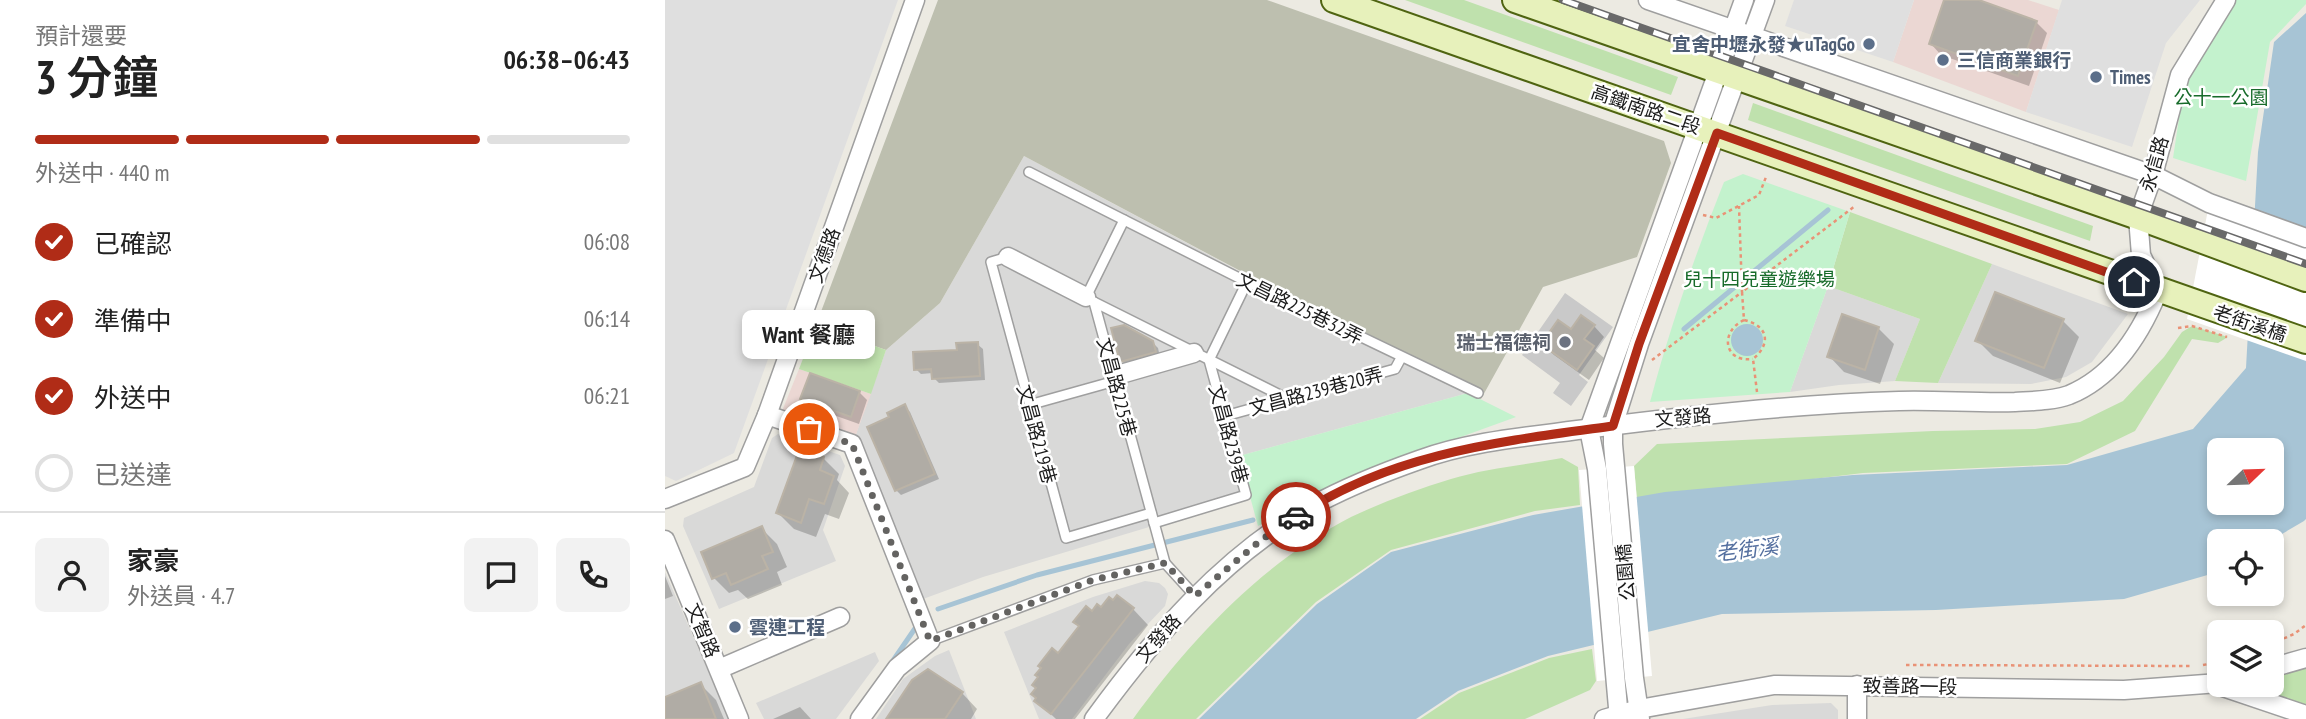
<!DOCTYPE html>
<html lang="zh-TW">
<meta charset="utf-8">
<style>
body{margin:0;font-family:"PT Sans Narrow","Noto Sans TC",sans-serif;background:#f2f2f2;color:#222;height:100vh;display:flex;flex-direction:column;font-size:26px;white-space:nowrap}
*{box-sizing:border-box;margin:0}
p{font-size:23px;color:#767676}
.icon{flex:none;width:38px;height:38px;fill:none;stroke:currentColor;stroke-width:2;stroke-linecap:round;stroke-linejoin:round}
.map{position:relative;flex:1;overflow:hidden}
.details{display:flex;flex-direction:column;background:#fff;width:665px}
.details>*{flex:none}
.needle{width:46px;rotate:67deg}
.tools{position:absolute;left:1542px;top:438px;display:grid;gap:14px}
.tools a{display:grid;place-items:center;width:77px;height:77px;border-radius:10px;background:#fff;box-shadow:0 4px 10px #0003;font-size:35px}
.pin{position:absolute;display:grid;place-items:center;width:60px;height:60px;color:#fff;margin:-30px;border:4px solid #fff;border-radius:50%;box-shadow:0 2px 7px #0007}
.courier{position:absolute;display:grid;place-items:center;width:70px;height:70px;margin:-35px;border:5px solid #b02c17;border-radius:50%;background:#fff;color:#222;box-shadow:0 2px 9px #0007}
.bubble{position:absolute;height:49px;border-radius:10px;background:#fff;box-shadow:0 4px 10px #0003;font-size:23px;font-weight:600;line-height:49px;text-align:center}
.overview em{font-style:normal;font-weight:600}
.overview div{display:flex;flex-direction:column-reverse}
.overview{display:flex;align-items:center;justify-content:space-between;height:119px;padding:0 35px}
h1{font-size:46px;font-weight:600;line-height:52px}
.bar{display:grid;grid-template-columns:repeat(4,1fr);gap:10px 7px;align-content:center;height:84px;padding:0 35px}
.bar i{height:9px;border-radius:5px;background:#e0e0e0}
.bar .on{background:#b02c17}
.bar p{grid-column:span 4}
.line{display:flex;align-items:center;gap:18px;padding:0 35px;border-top:2px solid #e0e0e0}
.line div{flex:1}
.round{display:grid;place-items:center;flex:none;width:74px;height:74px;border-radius:10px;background:#f2f2f2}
ol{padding:0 35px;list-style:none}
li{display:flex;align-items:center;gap:21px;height:77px}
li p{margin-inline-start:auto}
li .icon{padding:7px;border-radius:50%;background:#b02c17;color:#fff;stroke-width:4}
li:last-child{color:#767676}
li i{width:38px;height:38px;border:4px solid #e0e0e0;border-radius:50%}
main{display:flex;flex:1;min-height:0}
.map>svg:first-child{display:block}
</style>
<main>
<section class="details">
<div class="overview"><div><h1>3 分鐘</h1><p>預計還要</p></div><em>06:38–06:43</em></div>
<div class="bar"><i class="on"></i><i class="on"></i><i class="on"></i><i></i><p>外送中 · 440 m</p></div>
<ol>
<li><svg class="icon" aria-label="check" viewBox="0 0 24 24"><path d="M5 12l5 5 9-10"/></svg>已確認<p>06:08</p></li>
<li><svg class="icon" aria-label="check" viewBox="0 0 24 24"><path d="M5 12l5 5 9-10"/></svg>準備中<p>06:14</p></li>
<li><svg class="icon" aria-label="check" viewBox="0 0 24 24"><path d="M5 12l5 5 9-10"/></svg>外送中<p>06:21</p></li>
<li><i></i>已送達</li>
</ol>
<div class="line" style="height:126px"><a class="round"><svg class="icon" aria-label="person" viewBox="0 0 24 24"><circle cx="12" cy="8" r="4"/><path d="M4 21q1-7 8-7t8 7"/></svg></a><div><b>家豪</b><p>外送員 · 4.7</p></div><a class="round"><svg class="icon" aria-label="chat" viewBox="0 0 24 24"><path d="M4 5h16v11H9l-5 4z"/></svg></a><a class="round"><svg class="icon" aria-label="phone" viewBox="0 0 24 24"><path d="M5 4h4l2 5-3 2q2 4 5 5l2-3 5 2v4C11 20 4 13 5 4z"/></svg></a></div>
</section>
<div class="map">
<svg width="1641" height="719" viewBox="0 0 1641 719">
<rect width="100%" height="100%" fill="#eceae2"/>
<g fill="#d9d9d8">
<polygon points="359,156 803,393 574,456 584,497 318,577 258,599 190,437 221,350 275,303"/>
<polygon points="1327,264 1463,314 1427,362 1401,377 1366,384 1273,383"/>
<polygon points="1163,286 1255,319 1230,381 1174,385 1125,392"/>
<polygon points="113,434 175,455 180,466 158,530 171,561 54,609 18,526 19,518 89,487 107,438"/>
<polygon points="0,572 64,719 0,719"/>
<polygon points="480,581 494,583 500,588 503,594 500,606 464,644 407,719 374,719 339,632 428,597"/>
<polygon points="284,650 311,719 211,719 238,679 270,656"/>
<polygon points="210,652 214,661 171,719 99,719 91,703"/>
<polygon points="1166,703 1173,710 1173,719 1018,719 1107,705"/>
</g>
<g fill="#ebd7d3">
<polygon points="1249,0 1363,0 1394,10 1361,112 1228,62"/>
<polygon points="134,369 206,394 190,437 117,411"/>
</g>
<polygon fill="#c9c9c9" points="900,293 948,327 914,375 923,382 906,406 888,393 895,383 857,355"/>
<polygon fill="#bdbfaf" points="273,0 602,0 999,141 1006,163 972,257 878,287 816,399 359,156 275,303 221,350 151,325"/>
<g fill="#bfe1ad">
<polygon points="740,0 799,0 1013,77 1006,95"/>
<polygon points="1088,103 1428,226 1425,241 1083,120"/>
<polygon points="1185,212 1327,264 1273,383 1230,381 1255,319 1163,286"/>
<polygon points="151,325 221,350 206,394 134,369"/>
<polygon points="1527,326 1563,337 1553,343 1527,339 1470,431 1402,464 1198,473 972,500 969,466 992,444 1268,431 1370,429 1415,422 1458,401 1499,357 1517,332"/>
<path d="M 897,458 L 913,467 L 915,505 L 870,511 L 726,550 L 651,602 L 531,719 L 468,719 C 526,639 597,563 686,517 C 718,502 752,489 786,479 C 821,468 860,465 897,458 Z"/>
<polygon points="927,649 931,681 925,690 860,719 755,719 794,693 884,658"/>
<polygon points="1641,658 1641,715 1554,684 1606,684 1607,668"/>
</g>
<g fill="#c3f2cd">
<polygon points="1569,0 1641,0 1641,4 1605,42 1581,181 1508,158 1520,79"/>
<path d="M 1078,174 L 1185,212 L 1163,286 L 1125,392 L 985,402 C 1005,327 1030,255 1059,182 Z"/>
<polygon points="803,393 851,417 702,471 593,526 574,456"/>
</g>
<g fill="#dfdfdf">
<polygon points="0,0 233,0 69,453 11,481 0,476"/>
<polygon points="1129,0 1249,0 1228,62 1120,26"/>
<polygon points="1397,0 1535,0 1501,43 1467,147 1361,112"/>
</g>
<g fill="#a7c4d5" fill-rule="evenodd">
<path d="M 1641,13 L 1641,519 L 1639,521 L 1605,541 L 1554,541 L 1554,569 L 1546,574 L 1459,599 L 1271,610 L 1057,614 L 883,656 L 793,691 L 751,719 L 534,719 L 652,604 L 726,552 L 868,515 L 1000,492 L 1188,475 L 1402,465 L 1528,429 L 1581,368 L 1593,152 L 1609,42 ZM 1554,450 L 1606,450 L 1606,502 L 1554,502 Z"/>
<circle cx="1082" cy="340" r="16"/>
</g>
<g fill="#fff">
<polygon points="1546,194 1641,228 1641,361 1522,319"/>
<polygon points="969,466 987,676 932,681 914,470"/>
</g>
<g fill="#0003">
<polygon points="1281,0 1309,0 1371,22 1382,33 1364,86 1276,55 1266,44"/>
<polygon points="1398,321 1414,337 1395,383 1328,356 1312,340"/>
<polygon points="929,326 939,337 930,350 939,358 924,380 889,355 878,344 906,331"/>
<polygon points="1213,328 1229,344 1215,384 1179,372 1164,356"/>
<polygon points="487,342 493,348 495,357 462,367 457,361"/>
<polygon points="312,344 318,349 320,380 274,383 269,378 268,373 256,374 251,369"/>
<polygon points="194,392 202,400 194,424 146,407 137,399"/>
<polygon points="240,407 245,412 274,479 236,495 231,490"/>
<polygon points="158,458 174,474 172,480 184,493 174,519 160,514 151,537 129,529 113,513"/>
<polygon points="96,528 112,544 122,567 112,572 117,585 83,599 73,590 64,593 49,578"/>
<polygon points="0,576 8,596 0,599"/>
<polygon points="437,609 468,609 483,625 410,719 391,719 371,700 394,655 427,613"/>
<polygon points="35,684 51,700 59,719 0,719 0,699"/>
<polygon points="297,693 312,709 306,719 223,719"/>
<polygon points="135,707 146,719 108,719"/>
</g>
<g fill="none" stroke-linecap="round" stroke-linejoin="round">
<g stroke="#a7c4d5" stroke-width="5">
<polyline points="1019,329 1163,210"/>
<polyline points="273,609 372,575 588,520"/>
<polyline points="225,665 251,627"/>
</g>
</g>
<g fill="#b0aca5" stroke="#bbb3a6" stroke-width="2">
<polygon points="1279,0 1314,0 1372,21 1353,76 1264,44"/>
<polygon points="1330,292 1399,319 1379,368 1310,341"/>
<polygon points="1177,314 1214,327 1200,370 1162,357"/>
<polygon points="916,315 930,325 919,339 929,346 912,370 876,344 893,320 906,329"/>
<polygon points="459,325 488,341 491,352 455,362 446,328"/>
<polygon points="313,342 315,376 267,379 266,369 249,370 248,352 292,350 291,343"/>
<polygon points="145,373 195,391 186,417 135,399"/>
<polygon points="240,404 270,474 230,491 202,427 224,417 222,413"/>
<polygon points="135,447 159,457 155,470 169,476 159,504 144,499 136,523 111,513"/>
<polygon points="97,526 108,552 97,556 103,569 66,585 61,573 47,579 36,552"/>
<polygon points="452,595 469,608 386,714 369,701 371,698 366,694 371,688 367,685 373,677 370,675 376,668 373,666 387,648 393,653 414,626 408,622 421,606 427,611 432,604 436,607 444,597 448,600"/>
<polygon points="263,669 298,692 280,719 221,719 247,680"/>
<polygon points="36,682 51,719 0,719 0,697"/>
</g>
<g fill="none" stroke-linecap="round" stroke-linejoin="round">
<g stroke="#9f9f9f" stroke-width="12">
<g id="lane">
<polyline points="364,172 582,282 813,393"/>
<polyline points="459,220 421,297 429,302 500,563"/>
<polyline points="343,257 326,262 401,538 486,513"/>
<polyline points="429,302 621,398"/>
<polyline points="364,405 450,381"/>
<polyline points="560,416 730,369 736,358"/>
<polyline points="489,523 581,495 544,360 582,282"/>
<polyline points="265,641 428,580 500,563 530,596"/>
</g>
</g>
<g stroke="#9f9f9f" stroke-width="21">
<g id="street">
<polyline points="983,0 1488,175 1544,203 1641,238"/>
<polyline points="343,257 421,297"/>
<polyline points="449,376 529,353"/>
<polyline points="102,415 187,444 265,641 232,668 195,719"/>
<polyline points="924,429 1079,0"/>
<polyline points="924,429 932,469 954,719"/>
<polyline points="0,499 80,467 102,415 250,0"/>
<polyline points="0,540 74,719"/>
<polyline points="1606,668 1641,658"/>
<polyline points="54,669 175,617"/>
<polyline points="1549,684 1641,715"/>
<polyline points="1192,685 1192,719"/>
<path d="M 429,719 C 489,637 557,557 647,506 C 680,488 717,473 754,460 C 808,440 871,436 928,428 C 1029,415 1131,404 1234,401 C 1272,400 1311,403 1350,402 C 1367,401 1388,401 1404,395 C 1448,377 1476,333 1493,291 L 1476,255 L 1473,217 L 1488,175 L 1515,75 L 1561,0"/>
<polyline points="939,719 974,709 1109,685 1459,690 1554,683"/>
<polyline points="975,719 969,678 948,444 948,426 974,344 1100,0"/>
</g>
</g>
<g stroke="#4f6411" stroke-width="28">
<g id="secondary">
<polyline points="669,0 1641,341"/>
<polyline points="850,0 1473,217 1641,279"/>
</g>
</g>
<g stroke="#e99276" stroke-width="2.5" stroke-dasharray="3.5 3.5" stroke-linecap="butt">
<polyline points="1038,215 1051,218 1094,195 1101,177"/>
<path d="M 1079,320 C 1054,332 1059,363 1088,359"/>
<polyline points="1513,328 1527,326 1562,337"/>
<polyline points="987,360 1077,292 1074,206"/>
<path d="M 1092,392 L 1088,359 C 1106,344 1104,326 1079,320 L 1077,292 L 1190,206"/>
<polyline points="1606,644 1629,634 1641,625"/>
<polyline points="1241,665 1525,666"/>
<polyline points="1538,665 1554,662"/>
</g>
<use href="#lane" stroke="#fff" stroke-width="9"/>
<use href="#street" stroke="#fff" stroke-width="18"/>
<use href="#secondary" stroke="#e7f1bb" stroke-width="24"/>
<g stroke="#696969" stroke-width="8">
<polyline id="rail" points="898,0 1641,264"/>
</g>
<use href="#rail" stroke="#fff" stroke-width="5" stroke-dasharray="16" stroke-linecap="butt"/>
</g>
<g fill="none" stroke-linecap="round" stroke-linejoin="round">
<polyline stroke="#646361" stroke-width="7" stroke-dasharray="0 12.6" points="144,429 187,444 265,641 428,580 500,563 530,596 596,540 631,517"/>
<path stroke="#b02c17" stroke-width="9" d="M 631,517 C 725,453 839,441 948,426 L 974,344 L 1052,133 L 1469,282"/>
</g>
<g fill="#5c6f8a" stroke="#fff" stroke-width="2.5">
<circle cx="1204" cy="44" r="7"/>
<circle cx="1278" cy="60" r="7"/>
<circle cx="1431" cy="77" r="7"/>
<circle cx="70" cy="627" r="7"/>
</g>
<circle fill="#6b7280" stroke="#fff" stroke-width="2.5" cx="900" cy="342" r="7"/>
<g text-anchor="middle" stroke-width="5" stroke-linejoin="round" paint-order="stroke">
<g font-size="19" font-weight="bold" fill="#4e5e75" stroke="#fff" text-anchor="start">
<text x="1190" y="51" text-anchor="end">宜舍中壢永發★uTagGo</text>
<text x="1292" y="67">三信商業銀行</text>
<text x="1445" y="84">Times</text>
<text x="84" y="634">雲連工程</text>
</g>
<g font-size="19" fill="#176b2a" stroke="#fff">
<text x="1556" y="104">公十一公園</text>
<text x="1094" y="286">兒十四兒童遊樂場</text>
</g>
<g font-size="19" fill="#1b1b1b" stroke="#fff">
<text transform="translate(981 109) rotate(19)" y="7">高鐵南路二段</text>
<text transform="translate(1489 164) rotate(-74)" y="7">永信路</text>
<text transform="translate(159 255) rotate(-70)" y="7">文德路</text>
<text transform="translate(635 308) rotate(26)" y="7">文昌路225巷32弄</text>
<text transform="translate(1585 323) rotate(19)" y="7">老街溪橋</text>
<text transform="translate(452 387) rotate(75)" y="7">文昌路225巷</text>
<text transform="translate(651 391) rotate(-15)" y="7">文昌路239巷20弄</text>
<text transform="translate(1018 417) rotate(-5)" y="7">文發路</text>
<text transform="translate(372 434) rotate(75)" y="7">文昌路219巷</text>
<text transform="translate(564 434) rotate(75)" y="7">文昌路239巷</text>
<text transform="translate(960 572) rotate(-95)" y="7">公園橋</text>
<text transform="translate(38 630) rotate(67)" y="7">文智路</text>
<text transform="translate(493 638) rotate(-49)" y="7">文發路</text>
<text transform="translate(1245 686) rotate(1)" y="7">致善路一段</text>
</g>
<g font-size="19" font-weight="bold" fill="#5b616d" stroke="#fff" text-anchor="end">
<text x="886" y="349">瑞士福德祠</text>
</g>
<g font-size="21" font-style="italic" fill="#546f9f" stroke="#fff">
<text transform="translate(1082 550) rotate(-7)" y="7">老街溪</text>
</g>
</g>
</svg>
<div class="tools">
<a><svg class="needle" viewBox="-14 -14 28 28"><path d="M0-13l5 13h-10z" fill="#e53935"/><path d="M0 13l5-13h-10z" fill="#767676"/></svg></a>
<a><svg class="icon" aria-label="locate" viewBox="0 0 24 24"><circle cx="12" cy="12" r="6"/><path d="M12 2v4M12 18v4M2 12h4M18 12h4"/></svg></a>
<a><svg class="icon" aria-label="layers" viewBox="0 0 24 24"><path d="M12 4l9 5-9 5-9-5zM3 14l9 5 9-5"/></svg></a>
</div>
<div class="pin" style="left:144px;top:429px;background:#ea580c"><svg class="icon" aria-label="bag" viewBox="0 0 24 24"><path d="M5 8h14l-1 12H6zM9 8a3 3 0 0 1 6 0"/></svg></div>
<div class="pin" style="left:1469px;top:282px;background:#1f2937"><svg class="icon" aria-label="home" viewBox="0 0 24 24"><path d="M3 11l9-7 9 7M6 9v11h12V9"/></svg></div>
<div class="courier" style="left:631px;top:517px"><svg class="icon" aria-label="car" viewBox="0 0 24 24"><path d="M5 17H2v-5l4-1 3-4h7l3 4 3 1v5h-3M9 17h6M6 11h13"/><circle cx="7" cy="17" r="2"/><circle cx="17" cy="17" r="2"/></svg></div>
<div class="bubble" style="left:77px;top:310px;width:133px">Want 餐廳</div>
</div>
</main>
